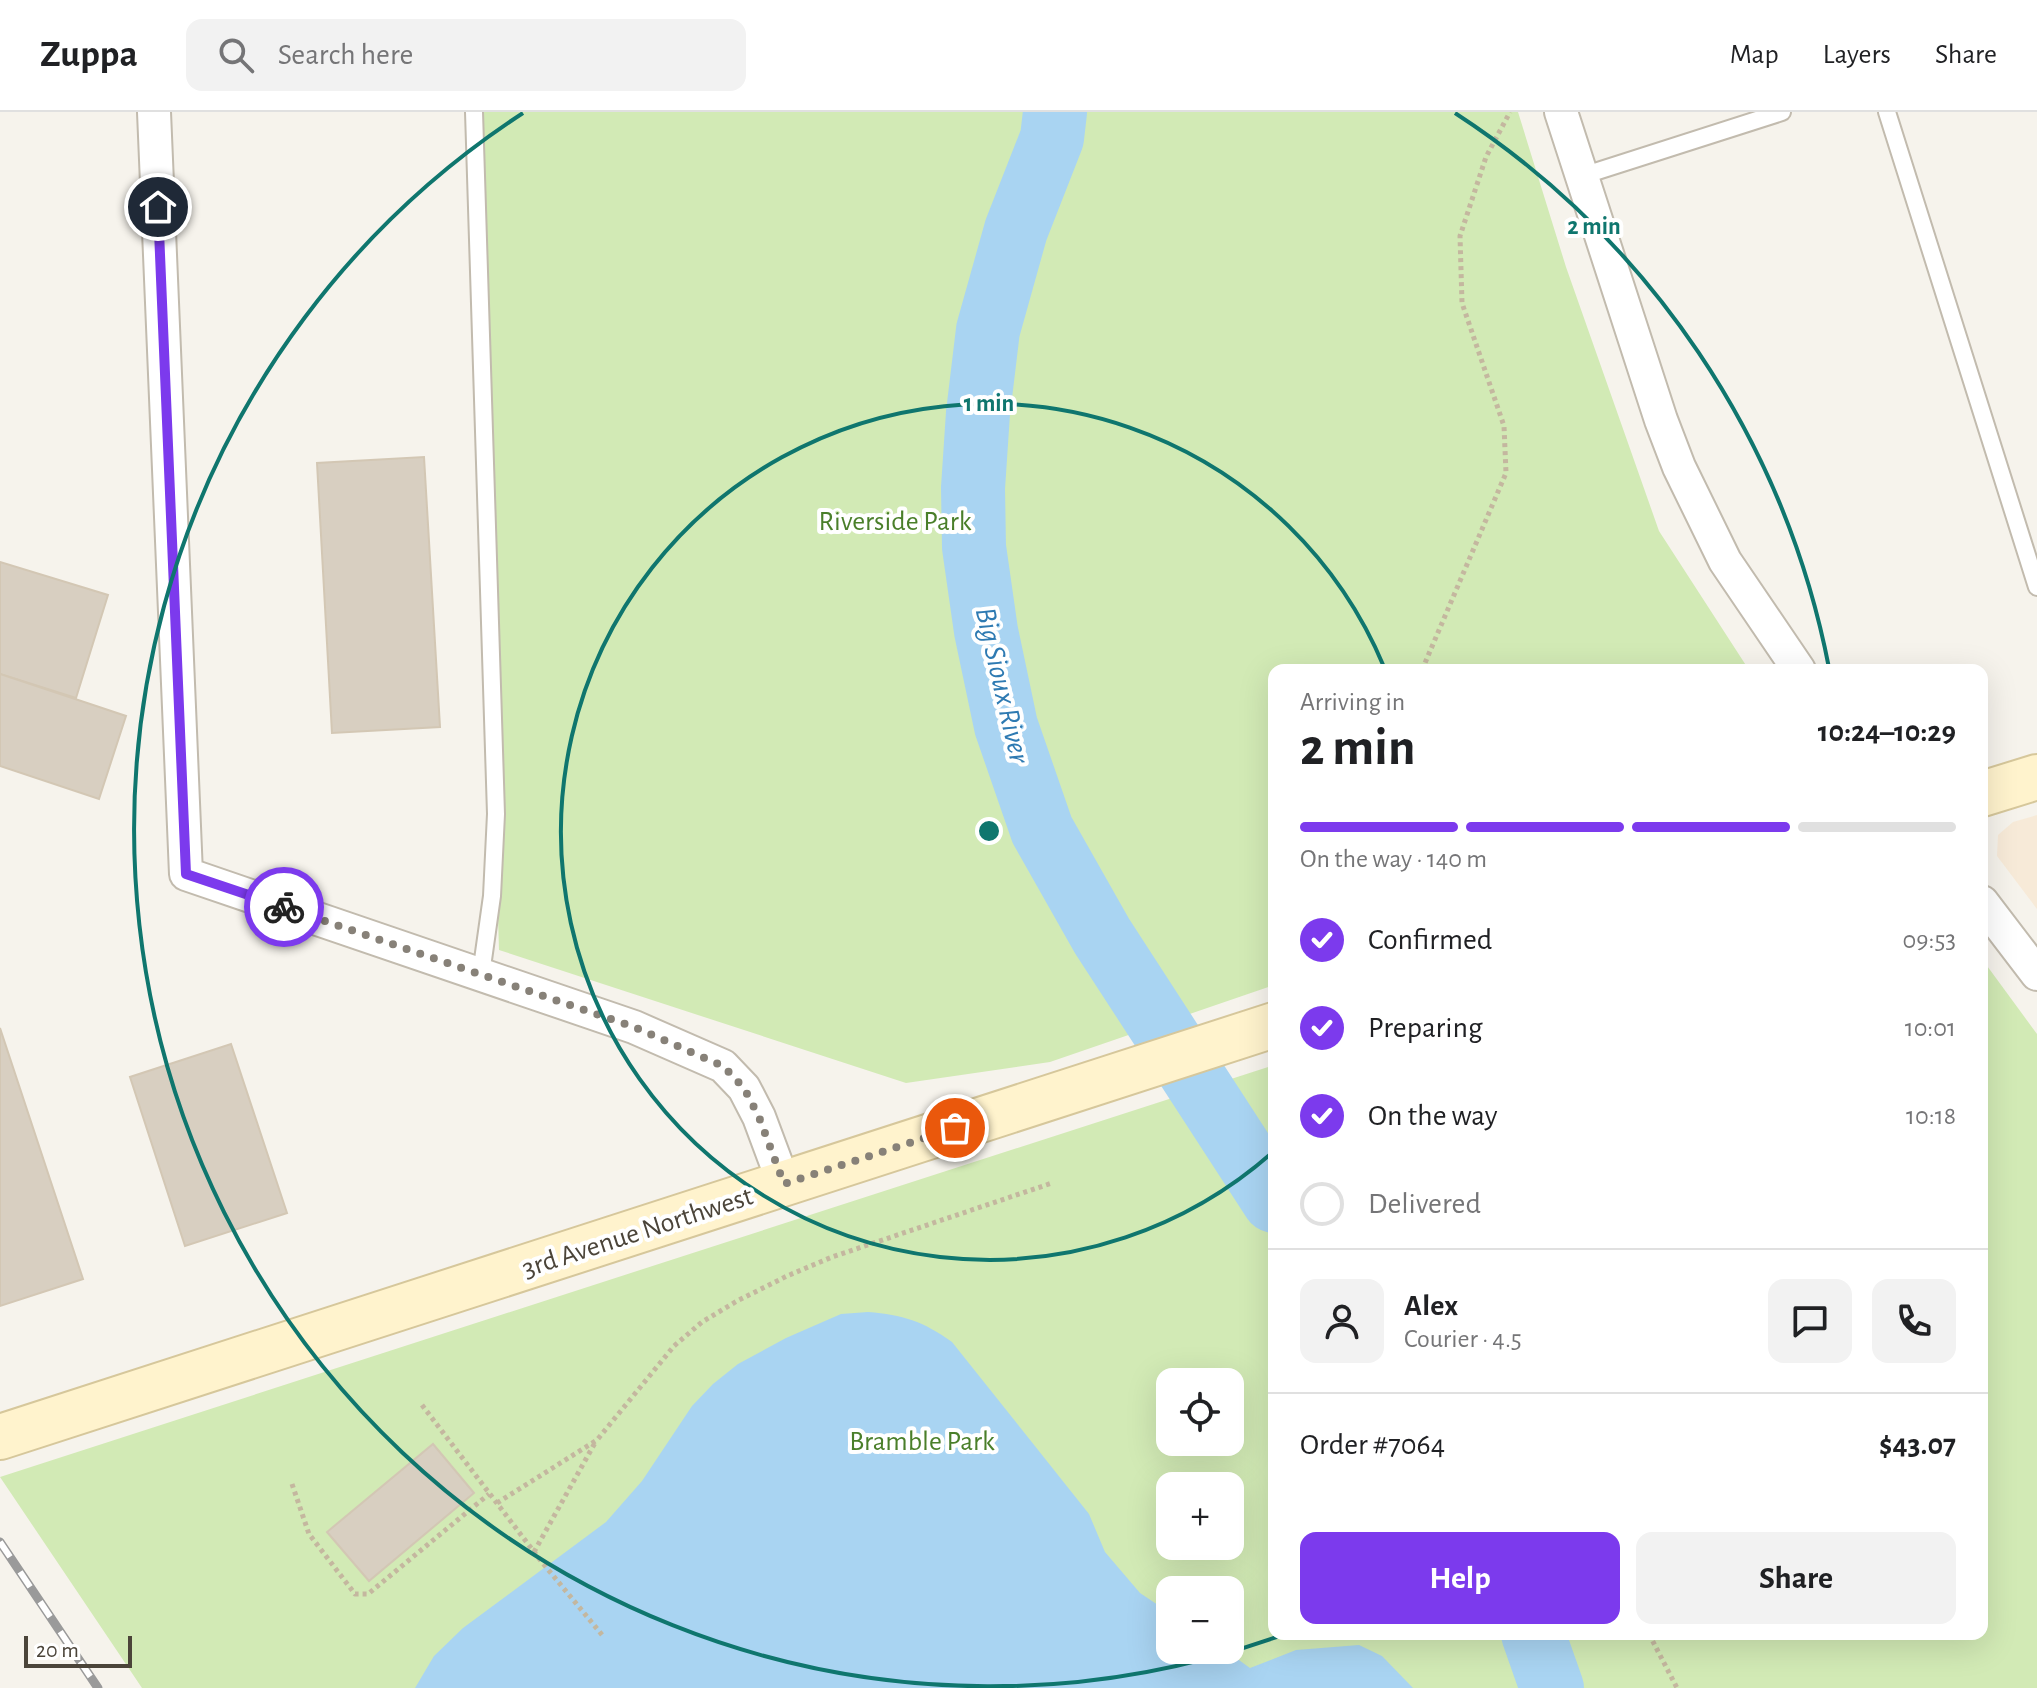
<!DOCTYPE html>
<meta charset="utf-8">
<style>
body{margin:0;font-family:"Alegreya Sans",sans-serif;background:#f2f2f2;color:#202124;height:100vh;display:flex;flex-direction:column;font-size:30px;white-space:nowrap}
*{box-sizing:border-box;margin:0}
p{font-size:26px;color:#757577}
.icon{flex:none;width:44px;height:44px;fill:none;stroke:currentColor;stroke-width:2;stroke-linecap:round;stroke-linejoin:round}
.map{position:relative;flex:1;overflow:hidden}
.drawer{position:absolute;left:1268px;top:552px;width:720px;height:976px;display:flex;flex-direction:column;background:#fff;border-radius:16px;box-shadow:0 8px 32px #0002}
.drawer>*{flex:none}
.buttons{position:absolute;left:1156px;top:1256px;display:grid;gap:16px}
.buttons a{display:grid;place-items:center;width:88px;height:88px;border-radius:16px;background:#fff;box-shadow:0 8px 32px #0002;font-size:40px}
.scale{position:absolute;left:24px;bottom:20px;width:108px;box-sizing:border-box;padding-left:8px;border:4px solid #4b4439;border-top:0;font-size:22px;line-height:28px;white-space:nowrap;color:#4b4439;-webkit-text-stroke:6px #fff;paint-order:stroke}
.pin{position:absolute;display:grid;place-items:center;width:68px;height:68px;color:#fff;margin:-34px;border:4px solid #fff;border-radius:50%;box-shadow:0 2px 8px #0007}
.courier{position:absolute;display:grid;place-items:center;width:80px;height:80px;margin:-40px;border:6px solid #7c3aed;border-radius:50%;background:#fff;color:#222;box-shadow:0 2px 10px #0007}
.summary em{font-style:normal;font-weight:700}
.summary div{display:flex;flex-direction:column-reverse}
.summary{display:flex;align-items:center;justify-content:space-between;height:136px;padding:0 32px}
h1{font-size:52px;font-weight:700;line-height:60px}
.bar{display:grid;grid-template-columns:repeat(4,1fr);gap:12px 8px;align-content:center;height:96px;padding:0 32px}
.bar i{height:10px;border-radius:6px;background:#e0e0e0}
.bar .active{background:#7c3aed}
.bar p{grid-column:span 4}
.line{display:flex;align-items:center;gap:20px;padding:0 32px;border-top:2px solid #e0e0e0}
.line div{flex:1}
.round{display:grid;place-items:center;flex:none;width:84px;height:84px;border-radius:16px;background:#f2f2f2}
ol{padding:0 32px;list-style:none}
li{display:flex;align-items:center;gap:24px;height:88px}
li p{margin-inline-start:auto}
li .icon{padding:8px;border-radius:50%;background:#7c3aed;color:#fff;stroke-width:4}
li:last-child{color:#757577}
li i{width:44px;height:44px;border:4px solid #e0e0e0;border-radius:50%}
.action{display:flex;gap:16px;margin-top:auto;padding:16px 32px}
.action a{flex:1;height:92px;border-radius:16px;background:#7c3aed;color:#fff;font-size:32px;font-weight:700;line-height:92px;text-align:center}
.action a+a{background:#f2f2f2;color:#202124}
header{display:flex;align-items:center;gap:48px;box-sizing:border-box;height:112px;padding:0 40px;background:#fff;border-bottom:2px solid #e0e0e0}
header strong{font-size:38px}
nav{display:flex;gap:44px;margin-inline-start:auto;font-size:28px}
.search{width:560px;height:72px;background:#f2f2f2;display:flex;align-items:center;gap:20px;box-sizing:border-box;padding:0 28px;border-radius:16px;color:#757577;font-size:30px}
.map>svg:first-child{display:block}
</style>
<header>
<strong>Zuppa</strong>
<div class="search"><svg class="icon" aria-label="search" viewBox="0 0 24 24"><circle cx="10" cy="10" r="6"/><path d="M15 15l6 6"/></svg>Search here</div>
<nav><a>Map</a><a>Layers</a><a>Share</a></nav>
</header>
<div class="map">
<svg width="2037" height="1576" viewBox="0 0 2037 1576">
<rect width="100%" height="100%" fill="#f6f3ec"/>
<polygon fill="#f7ead8" points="2037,703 2037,797 1997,744 1998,723 2013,710"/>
<g fill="#d2eab5" fill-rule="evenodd">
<polygon points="474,0 1518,0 1566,155 1659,419 1749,558 1274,558 1274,873 1050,950 906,971 499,838"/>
<path d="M 1982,847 L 2037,922 L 2037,1576 L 142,1576 L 0,1365 L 1274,953 L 1274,1522 L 1982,1522 ZM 1170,1270 L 1230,1270 L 1230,1330 L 1170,1330 ZM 1170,1374 L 1230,1374 L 1230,1434 L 1170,1434 ZM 1170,1478 L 1230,1478 L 1230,1538 L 1170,1538 Z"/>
</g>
<path fill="#a9d4f2" d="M 868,1200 C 903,1203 923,1209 952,1230 L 1089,1402 L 1105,1440 L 1140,1481 L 1170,1501 L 1170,1538 L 1225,1538 L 1250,1556 L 1296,1538 L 1359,1533 L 1382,1544 L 1413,1576 L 415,1576 L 434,1544 L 463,1516 L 606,1410 L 642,1369 L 692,1294 L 713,1272 L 738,1252 L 786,1226 L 841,1202 Z"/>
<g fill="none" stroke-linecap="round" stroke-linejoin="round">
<g stroke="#a9d4f2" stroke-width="64">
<polyline points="1055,0 1052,26 1016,118 988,218 978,301 973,376 974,435 986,519 1006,614 1042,718 1102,824 1274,1089"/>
<polyline points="1533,1522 1552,1576"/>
</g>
</g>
<g fill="#d8cfc1" stroke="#d3c7b4" stroke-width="2">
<polygon points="424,345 440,615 332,621 317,351"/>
<polygon points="0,450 108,483 76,586 0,562"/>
<polygon points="0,562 126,604 99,687 0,654"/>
<polygon points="0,916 83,1167 0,1194"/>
<polygon points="231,932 287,1101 185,1134 130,965"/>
<polygon points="433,1332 474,1381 369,1469 327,1420"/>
</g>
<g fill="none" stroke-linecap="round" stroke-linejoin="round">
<g stroke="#c2bbae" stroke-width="20">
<g id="lane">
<polyline points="474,0 496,702 492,784 481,862"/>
<polyline points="1887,0 2037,475"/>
<polyline points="1582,64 1782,0"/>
</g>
</g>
<g stroke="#c2bbae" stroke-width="36">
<g id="street">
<polyline points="154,0 186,762 634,915 723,954 744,976 759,1005 784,1072"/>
<polyline points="1561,0 1661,308 1679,355 1725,449 1799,558"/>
<polyline points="1982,790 2037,862"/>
</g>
</g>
<g stroke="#d6c79b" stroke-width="48">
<g id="secondary">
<polyline points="1982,682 2037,665"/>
<polyline points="0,1325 1274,913"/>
</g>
</g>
<g stroke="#c4b79f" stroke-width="5" stroke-dasharray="4 4" stroke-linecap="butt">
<polyline points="1422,558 1506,361 1504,314 1462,191 1460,124 1486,45 1510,0"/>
<polyline points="422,1293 541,1449 603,1524"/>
<polyline points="292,1372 309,1422 355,1482 368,1482 489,1382"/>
<polyline points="497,1391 597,1328 674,1234 702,1210 737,1189 787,1164 832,1145 1052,1071"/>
<polyline points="534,1440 596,1329"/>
<polyline points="1649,1522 1677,1576"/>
</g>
<use href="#lane" stroke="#fff" stroke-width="16"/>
<use href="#street" stroke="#fff" stroke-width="32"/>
<use href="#secondary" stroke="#fff3cd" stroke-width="44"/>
<g stroke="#9a9a9a" stroke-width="9">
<polyline id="rail" points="0,1430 98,1576"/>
</g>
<use href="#rail" stroke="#fff" stroke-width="6" stroke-dasharray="18" stroke-linecap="butt"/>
</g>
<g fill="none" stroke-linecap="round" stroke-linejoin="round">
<polyline stroke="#878178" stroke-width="8" stroke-dasharray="0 14.4" points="284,795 634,915 723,954 744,976 759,1005 784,1072 955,1016"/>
<polyline stroke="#7c3aed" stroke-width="10" points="158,95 186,762 284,795"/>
</g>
<g fill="none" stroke="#0f766e" stroke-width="4">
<path d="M1273 1040A428 428 0 1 1 1384 555"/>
<path d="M1282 1523A856 856 0 0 1 523 1M1455 1A856 856 0 0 1 1829 556"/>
</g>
<g text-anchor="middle" stroke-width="8" stroke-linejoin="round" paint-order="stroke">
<g font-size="28" fill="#4a7f2a" stroke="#fff">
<text x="895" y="418">Riverside Park</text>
<text x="922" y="1338">Bramble Park</text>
</g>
<g font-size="28" fill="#4b4439" stroke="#fff">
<text transform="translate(637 1119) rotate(-18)" y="10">3rd Avenue Northwest</text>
</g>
<g font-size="30" font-style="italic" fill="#2e7ab2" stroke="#fff">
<text transform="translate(1003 573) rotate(77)" y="10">Big Sioux River</text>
</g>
</g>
<circle cx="989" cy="719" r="12" fill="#0f766e" stroke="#fff" stroke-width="4"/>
<g font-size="24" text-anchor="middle" font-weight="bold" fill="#0f766e" stroke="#fff" stroke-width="8" stroke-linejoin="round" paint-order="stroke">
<text x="1594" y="122">2 min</text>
<text x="989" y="299">1 min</text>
</g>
</svg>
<div class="buttons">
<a><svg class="icon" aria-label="locate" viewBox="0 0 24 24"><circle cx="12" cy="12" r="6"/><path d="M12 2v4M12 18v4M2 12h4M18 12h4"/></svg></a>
<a>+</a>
<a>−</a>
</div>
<div class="scale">20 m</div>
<div class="pin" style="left:955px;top:1016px;background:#ea580c"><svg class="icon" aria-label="bag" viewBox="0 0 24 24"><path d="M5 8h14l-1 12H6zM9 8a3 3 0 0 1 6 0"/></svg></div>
<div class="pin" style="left:158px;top:95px;background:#1f2937"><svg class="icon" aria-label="home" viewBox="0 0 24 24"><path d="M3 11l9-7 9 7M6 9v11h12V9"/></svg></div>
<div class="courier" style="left:284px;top:795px"><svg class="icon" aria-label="bike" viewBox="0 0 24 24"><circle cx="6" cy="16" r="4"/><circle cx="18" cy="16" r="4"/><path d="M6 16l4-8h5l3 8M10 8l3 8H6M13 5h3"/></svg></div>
<section class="drawer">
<div class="summary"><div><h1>2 min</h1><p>Arriving in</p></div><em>10:24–10:29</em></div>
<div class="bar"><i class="active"></i><i class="active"></i><i class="active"></i><i></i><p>On the way · 140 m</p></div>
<ol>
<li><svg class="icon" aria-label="check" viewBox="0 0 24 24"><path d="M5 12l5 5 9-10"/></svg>Confirmed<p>09:53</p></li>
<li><svg class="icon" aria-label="check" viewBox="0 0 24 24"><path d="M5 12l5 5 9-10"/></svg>Preparing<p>10:01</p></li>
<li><svg class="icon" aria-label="check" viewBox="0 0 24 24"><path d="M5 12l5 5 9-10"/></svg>On the way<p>10:18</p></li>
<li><i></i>Delivered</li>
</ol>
<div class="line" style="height:144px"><a class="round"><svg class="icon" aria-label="person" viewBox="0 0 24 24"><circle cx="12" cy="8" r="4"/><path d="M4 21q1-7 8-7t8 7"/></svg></a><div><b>Alex</b><p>Courier · 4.5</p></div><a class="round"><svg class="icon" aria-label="chat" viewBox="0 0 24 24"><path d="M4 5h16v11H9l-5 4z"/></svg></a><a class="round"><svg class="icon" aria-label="phone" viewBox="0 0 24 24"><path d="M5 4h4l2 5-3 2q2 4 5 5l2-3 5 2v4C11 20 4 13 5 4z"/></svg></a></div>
<div class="line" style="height:104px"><div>Order #7064</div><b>$43.07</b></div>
<div class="action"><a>Help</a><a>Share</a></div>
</section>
</div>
